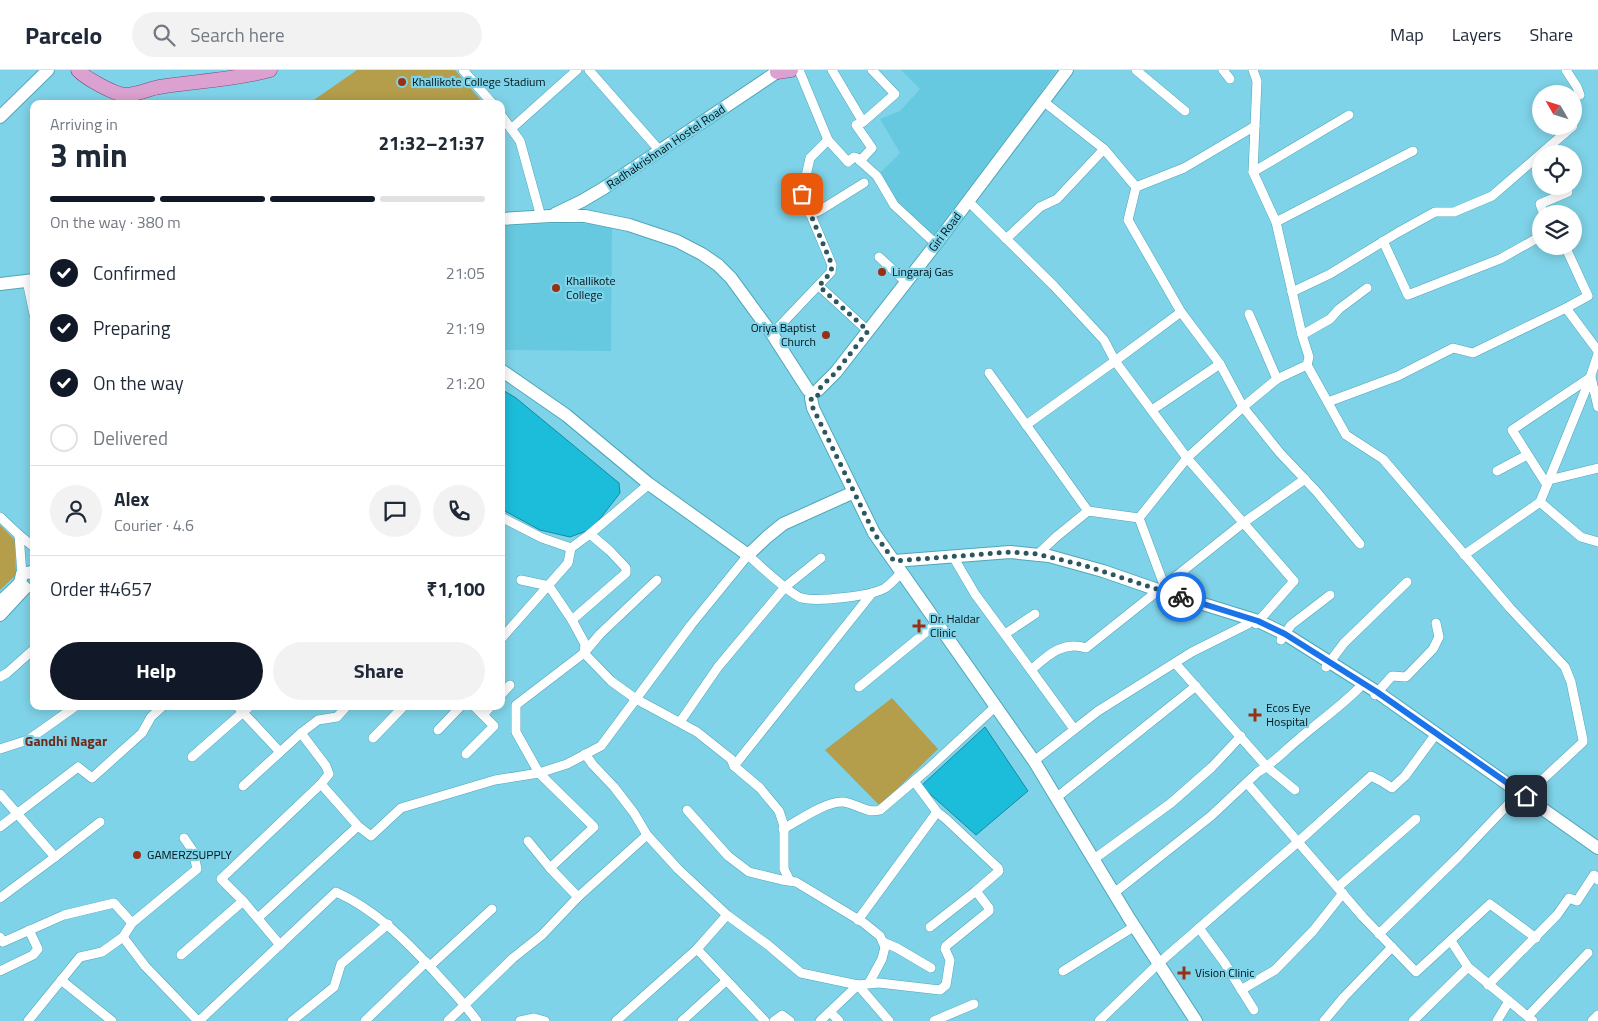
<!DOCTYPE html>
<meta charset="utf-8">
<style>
body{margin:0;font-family:"Titillium Web",sans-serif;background:#f2f2f3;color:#1f2937;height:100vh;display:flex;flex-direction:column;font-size:19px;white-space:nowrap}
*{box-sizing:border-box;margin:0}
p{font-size:16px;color:#747a83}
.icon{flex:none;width:28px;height:28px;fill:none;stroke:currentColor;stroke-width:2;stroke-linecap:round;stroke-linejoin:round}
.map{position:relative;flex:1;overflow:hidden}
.drawer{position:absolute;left:30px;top:30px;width:475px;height:610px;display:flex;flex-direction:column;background:#fff;border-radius:10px;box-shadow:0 2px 12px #0003}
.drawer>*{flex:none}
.needle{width:32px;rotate:309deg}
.controls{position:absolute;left:1532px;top:15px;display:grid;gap:10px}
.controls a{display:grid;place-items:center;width:50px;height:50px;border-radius:50%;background:#fff;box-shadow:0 2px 12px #0003;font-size:25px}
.pin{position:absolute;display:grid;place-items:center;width:42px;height:42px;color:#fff;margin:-21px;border-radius:10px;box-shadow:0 2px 8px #0006}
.courier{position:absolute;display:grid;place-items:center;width:50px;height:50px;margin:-25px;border:4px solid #1a73e8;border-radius:50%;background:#fff;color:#222;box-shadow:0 1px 6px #0007}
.summary em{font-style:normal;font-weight:700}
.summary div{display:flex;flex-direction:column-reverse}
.summary{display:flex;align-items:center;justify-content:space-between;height:85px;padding:0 20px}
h1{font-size:32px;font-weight:700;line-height:38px}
.bar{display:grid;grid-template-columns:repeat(4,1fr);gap:8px 5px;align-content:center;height:60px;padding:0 20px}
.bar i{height:6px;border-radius:4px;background:#e0e1e3}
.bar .on{background:#111827}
.bar p{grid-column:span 4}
.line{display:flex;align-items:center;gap:12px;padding:0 20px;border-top:1px solid #e0e1e3}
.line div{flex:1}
.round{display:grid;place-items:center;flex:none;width:52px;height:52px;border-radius:26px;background:#f2f2f3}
ol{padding:0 20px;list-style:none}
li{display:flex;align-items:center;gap:15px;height:55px}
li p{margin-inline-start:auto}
li .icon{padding:5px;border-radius:50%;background:#111827;color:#fff;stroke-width:4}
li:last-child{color:#747a83}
li i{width:28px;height:28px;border:2px solid #e0e1e3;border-radius:50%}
.action{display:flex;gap:10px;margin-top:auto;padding:10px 20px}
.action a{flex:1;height:58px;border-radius:30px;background:#111827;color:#fff;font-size:20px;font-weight:700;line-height:58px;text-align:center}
.action a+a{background:#f2f2f3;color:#1f2937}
header{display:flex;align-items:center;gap:30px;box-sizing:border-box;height:70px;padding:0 25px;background:#fff;border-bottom:1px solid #e0e1e3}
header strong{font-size:24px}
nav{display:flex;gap:28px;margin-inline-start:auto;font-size:18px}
.search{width:350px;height:45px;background:#f2f2f3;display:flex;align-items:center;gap:12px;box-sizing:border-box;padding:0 18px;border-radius:28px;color:#747a83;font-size:19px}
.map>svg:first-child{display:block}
</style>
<header>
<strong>Parcelo</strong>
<div class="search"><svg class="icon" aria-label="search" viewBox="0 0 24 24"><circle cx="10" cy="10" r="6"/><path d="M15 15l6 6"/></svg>Search here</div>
<nav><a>Map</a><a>Layers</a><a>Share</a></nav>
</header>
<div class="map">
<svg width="1598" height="951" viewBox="0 0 1598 951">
<rect width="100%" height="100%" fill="#7fd3e8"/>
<g fill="#67c9df">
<polygon points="901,0 1057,0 1006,71 932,168 896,134 878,105 900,83 880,49 900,41 920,19"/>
<polygon points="559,153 612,154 611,281 501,280 501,156"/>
</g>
<g fill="#b49e4b">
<polygon points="357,0 455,0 484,34 308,34"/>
<polygon points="0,455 15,470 16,505 0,520"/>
<polygon points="892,628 938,679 880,736 825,680"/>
</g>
<g fill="#1cbddb" stroke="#148aa1">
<polygon points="501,319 516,328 619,413 620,423 592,459 570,467 540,460 501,439"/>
<polygon points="985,657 1028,721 976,765 921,716"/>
</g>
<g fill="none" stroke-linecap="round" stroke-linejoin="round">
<g stroke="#50a6b9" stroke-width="10">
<g id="street">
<polyline points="463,0 493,34"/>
<polyline points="589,0 660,81"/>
<polyline points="799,0 828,70 848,92 854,87 857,88 877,106 894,135 936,174"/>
<polyline points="832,0 863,52"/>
<polyline points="1136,0 1185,41"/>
<polyline points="1223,0 1230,9"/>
<polyline points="1253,0 1257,11 1253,102 1276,152 1302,265 1309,287 1307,295 1346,365 1383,389 1510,538 1565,597 1571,612 1583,670 1583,672 1525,726 1517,725 1459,786 1379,864"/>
<polyline points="1566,0 1577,17 1580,25"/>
<polyline points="1043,31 1104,79 1136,117 1128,150 1181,242 1220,294 1243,337 1280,383 1316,421 1360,474"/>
<polyline points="501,45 520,71 541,147"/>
<polyline points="511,59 577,0"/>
<polyline points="860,91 872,78 856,55 863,52 895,24 872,0"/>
<polyline points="1253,102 1349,45"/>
<polyline points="1136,117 1184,98 1255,56"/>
<polyline points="968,131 1054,216 1104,270 1115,291 1187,388 1294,511 1256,554"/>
<polyline points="810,144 819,141 864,113"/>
<polyline points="1544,144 1540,134 1568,122"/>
<polyline points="1276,152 1413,81"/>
<polyline points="1006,169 1040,137 1057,129 1104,79"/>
<polyline points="1383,171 1408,225 1500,189 1541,166"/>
<polyline points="1565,176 1588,226 1566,238"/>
<polyline points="879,187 906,212"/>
<polyline points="27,211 34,244"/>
<polyline points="819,216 868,261"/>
<polyline points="1292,222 1330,204 1397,163 1435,142 1454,142 1492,126 1573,56"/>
<polyline points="1249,244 1277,309"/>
<polyline points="772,264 831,202 832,195 802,124 810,88 828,70"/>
<polyline points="1302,265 1330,249 1339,239 1367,218"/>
<polyline points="989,303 1088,441"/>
<polyline points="1328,332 1398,306 1453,278 1473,283 1566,238 1598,281"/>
<polyline points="1152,340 1220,294"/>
<polyline points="1026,355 1115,291 1181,242"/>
<polyline points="1497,401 1527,385"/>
<polyline points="1549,410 1598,398"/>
<polyline points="1547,415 1512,360 1591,307 1598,337"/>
<polyline points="1540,432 1581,467 1598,472"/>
<polyline points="0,447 19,465 34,477"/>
<polyline points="501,447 542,468 571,478 590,464 649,414"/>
<polyline points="1139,448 1187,388 1243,337 1277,309 1307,295"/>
<polyline points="1139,448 1164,515"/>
<polyline points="19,465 22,504"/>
<polyline points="1464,485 1540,432 1588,314 1598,284"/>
<polyline points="1036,486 1056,467 1088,441 1139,448"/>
<path d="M 955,490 L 975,524 L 1031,600 C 1047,586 1063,570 1086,578 L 1243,453 L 1305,409"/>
<polyline points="521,510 549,516 572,550 585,574 584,583 611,611 636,629 697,662 731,689 734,696 760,718 779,741 784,756 784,799 790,811"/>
<polyline points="572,550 626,503 626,498 610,481 590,464"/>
<polyline points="1005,564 1035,544"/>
<polyline points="501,569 568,493 571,478"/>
<polyline points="1281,570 1291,555 1330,525"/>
<polyline points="1175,593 1267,697 1295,720"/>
<polyline points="1326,597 1344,573 1407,512"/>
<polyline points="1031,600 1074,659"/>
<polyline points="0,607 7,603 34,579"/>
<polyline points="859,617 937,553"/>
<polyline points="501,625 510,615"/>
<polyline points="1375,625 1392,606 1406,607 1433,579 1439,567 1436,553"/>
<polyline points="237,636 280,682"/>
<polyline points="483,645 491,636"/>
<polyline points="680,652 718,597 785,517 821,488"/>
<polyline points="438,660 461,636"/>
<polyline points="373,668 404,636"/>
<polyline points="0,679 28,670 76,636"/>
<polyline points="466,684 494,656 474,636"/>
<polyline points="585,684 593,695 614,717 634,743 647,765 678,799 727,845 768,875 801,903 858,915 879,913 940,920 946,915 950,890 945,879 946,876 989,841 989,838 976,821"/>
<polyline points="192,687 250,636"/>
<polyline points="1034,691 1098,641 1192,582 1248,554"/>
<polyline points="734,696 872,523"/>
<polyline points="914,711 937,742 946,749 998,798 999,801 976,821 930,857"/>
<polyline points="1247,713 1363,847 1416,902 1490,834 1536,868"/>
<path d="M 321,714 L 358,756 L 371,766 L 401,738 L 495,710 L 539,703 L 567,694 L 601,676 L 691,555 L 748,485 C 758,494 792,526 802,528 C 817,532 872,526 885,518 C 891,514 897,507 902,502"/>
<polyline points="243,716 301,663 318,650 337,647 347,636"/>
<polyline points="0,724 55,787"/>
<polyline points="1056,728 1196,616"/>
<polyline points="687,740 728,786 749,802 782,810 796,812 864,853 880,866 885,877 882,889 869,913"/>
<polyline points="0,757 78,697 92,708 142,663 151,647 163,636"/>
<path d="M 783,759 C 798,751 826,731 843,732 C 856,733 866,744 880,740 L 927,700 L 996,636"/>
<polyline points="528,771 550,798 578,827"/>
<polyline points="1094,789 1171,733 1212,697 1241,666"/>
<polyline points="550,798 594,757 539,703 516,662 516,635 584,583 600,564 657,510"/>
<polyline points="1338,817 1416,749"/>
<path d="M 1114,823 L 1211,746 L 1258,702 C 1274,693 1286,679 1300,668 C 1320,651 1341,636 1359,618"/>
<polyline points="0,828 55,787 100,752"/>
<polyline points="258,848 358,756"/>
<polyline points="858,850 937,742"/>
<polyline points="1199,858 1224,892 1254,940"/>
<polyline points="0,867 3,872 64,845 114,833 132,853"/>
<polyline points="123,867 145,896 198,951"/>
<polyline points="1451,871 1468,897 1533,951"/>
<polyline points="883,872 897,878 931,898"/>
<polyline points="280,875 243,831 221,809 321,714 329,704 326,696 301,663"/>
<polyline points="697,879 765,951"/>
<polyline points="181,885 243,831"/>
<polyline points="430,896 492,839"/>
<polyline points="0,901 33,885 38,879 29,860"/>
<polyline points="1063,901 1135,856"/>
<polyline points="61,910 112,951"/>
<polyline points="858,915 889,951"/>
<polyline points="1488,915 1557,845 1569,828 1577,831 1594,805 1598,810"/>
<polyline points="1241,920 1275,900 1313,861 1343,823"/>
<polyline points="830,942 839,951"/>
<polyline points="1528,946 1588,883"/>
<polyline points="28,951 80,887 102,882 123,867 132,853 197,799 193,781 184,768"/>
<path d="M 199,951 L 336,822 C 376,840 405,870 434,901 C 449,918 464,933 477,951"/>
<polyline points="292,951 334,917 341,894 388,854"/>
<polyline points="365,951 426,892"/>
<polyline points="448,951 513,888 542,865 578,827 647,765"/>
<polyline points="520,951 534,948 545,951"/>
<polyline points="616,951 697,879 727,845"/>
<polyline points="682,951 726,911"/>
<polyline points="774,951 782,945 790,951"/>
<polyline points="820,951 858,915"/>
<polyline points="934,951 974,934"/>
<polyline points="1099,951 1159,893 1299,771 1371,706 1381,711 1392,718 1405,706 1433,668"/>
<polyline points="1324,951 1344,927 1392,877"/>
<polyline points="1413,951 1468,897"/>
<polyline points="1497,951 1509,931"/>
<polyline points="1592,951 1598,945"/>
</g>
</g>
<g stroke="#50a6b9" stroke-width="14">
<g id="secondary">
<polyline points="0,47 48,0"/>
<polyline points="555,144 582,131 604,118 777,2"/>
<polyline points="501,149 550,146 585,146 629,155 677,171 702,184 718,195 731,208 772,264 808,320"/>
<polyline points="0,214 34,210"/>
<polyline points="501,300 566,345 649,414 748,485 767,467 783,454 854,422"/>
<polyline points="818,320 836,302 936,174 1067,0"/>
<polyline points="811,328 813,338 874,463 1034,691 1129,848 1196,951"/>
<polyline points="894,491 1010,482 1049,486 1103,501 1158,520 1258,551 1285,564 1377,622 1598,778"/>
<polyline points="25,518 20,513 22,504 31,502 34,505"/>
<polyline points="0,532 20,513"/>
<polyline points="0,545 25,518"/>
</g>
</g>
<g stroke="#7f477b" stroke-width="15">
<g id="primary">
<path d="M 78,0 C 85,8 114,24 125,25 C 135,25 149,19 159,17 C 196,11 234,10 270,0"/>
<polyline points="777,2 791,0"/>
</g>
</g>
<use href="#street" stroke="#fff" stroke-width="9"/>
<use href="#secondary" stroke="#fff" stroke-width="12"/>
<use href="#primary" stroke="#dba1d0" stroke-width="14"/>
</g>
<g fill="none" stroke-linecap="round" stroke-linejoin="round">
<polyline stroke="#2c5761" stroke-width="5" stroke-dasharray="0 9" points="802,124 832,195 831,202 819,216 868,261 836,302 818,320 818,325 815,328 811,328 813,338 874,463 894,491 1010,482 1037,484 1083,495 1181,527"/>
<polyline stroke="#1a73e8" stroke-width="6" points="1181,527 1258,551 1285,564 1377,622 1526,726"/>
</g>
<g fill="#983016" stroke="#7fd3e8" stroke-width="2">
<circle cx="402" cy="12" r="5"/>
<circle cx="882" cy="202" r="5"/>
<circle cx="556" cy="218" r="5"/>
<circle cx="826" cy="265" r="5"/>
<path d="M916.5 548.5h5v5h5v5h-5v5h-5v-5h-5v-5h5z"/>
<path d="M1252.5 637.5h5v5h5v5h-5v5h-5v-5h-5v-5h5z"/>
<circle cx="137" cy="785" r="5"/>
<path d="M1181.5 895.5h5v5h5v5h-5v5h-5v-5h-5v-5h5z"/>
</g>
<g text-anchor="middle" stroke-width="4.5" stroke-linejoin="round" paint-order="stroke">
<g font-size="12" fill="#001419" stroke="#7fd3e8" text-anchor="start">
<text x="412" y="16">Khallikote College Stadium</text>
<text x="892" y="206">Lingaraj Gas</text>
<text x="566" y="215">Khallikote<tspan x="566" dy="14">College</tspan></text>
<text x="816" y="262" text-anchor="end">Oriya Baptist<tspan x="816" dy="14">Church</tspan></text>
<text x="930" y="553">Dr. Haldar<tspan x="930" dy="14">Clinic</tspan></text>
<text x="1266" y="642">Ecos Eye<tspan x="1266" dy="14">Hospital</tspan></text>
<text x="147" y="789">GAMERZSUPPLY</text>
<text x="1195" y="907">Vision Clinic</text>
</g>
<g font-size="12" fill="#001419" stroke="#7fd3e8">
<text transform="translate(666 77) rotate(-34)" y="4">Radhakrishnan Hostel Road</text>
<text transform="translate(945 162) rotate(-53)" y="4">Giri Road</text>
</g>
<g font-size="14" font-weight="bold" fill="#6e2b1b" stroke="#7fd3e8">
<text x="66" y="676">Gandhi Nagar</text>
</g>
</g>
</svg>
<div class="controls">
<a><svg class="needle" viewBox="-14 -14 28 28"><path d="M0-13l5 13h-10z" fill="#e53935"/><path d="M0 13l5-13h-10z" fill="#747a83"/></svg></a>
<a><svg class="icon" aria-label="locate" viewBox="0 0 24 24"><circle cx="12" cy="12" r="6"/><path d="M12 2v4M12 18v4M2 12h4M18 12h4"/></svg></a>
<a><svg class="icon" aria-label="layers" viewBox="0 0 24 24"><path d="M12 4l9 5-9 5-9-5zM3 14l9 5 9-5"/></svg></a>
</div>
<div class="pin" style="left:802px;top:124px;background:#ea580c"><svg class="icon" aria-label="bag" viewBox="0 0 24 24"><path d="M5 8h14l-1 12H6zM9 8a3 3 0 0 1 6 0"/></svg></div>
<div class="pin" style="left:1526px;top:726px;background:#1f2937"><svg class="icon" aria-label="home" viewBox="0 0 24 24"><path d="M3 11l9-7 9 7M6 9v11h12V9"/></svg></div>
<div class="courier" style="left:1181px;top:527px"><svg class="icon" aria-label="bike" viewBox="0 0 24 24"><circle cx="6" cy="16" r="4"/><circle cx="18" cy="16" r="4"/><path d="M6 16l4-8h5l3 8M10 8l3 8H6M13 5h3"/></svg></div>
<section class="drawer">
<div class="summary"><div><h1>3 min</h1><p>Arriving in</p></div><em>21:32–21:37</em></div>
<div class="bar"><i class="on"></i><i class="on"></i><i class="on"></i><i></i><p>On the way · 380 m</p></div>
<ol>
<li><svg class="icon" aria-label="check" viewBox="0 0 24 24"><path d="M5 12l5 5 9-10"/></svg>Confirmed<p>21:05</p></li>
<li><svg class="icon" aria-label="check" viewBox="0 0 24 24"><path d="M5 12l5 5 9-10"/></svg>Preparing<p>21:19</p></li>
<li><svg class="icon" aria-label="check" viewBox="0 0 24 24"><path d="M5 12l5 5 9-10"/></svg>On the way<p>21:20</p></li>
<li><i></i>Delivered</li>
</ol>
<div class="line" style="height:90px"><a class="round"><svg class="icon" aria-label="person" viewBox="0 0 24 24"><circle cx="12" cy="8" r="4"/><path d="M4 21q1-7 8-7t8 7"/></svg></a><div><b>Alex</b><p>Courier · 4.6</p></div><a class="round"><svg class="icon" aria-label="chat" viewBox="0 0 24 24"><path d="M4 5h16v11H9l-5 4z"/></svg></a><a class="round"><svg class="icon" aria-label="phone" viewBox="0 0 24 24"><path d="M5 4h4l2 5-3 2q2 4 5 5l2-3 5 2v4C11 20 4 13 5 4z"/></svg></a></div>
<div class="line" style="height:65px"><div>Order #4657</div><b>₹1,100</b></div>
<div class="action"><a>Help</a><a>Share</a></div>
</section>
</div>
